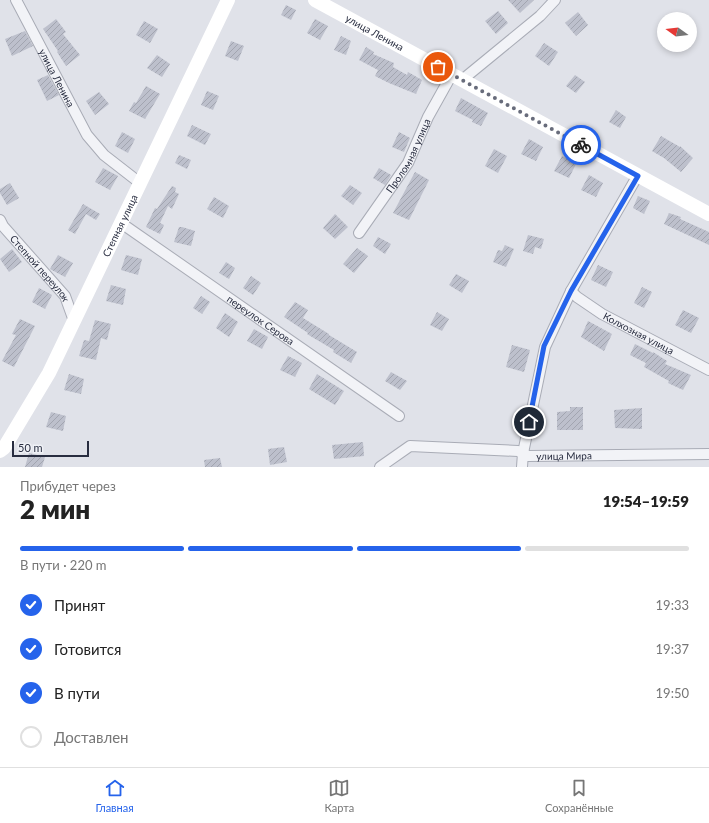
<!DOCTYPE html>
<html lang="ru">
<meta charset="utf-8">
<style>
body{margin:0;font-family:Lato,sans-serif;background:#f2f2f2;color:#222;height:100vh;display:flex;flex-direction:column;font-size:15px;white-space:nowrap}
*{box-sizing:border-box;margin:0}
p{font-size:13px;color:#767676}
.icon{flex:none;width:22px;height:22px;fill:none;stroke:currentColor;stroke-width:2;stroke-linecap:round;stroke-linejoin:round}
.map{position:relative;height:467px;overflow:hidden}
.panel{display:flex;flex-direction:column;background:#fff;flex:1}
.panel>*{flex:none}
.needle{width:26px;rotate:285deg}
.fabs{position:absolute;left:657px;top:12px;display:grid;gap:8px}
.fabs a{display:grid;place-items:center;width:40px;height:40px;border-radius:50%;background:#fff;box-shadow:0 2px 6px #0003;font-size:20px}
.scale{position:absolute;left:12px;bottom:10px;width:77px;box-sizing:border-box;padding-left:4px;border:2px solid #282d40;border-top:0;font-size:11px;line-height:14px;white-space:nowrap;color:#282d40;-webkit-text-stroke:3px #eff1f6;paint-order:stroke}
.pin{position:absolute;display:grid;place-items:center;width:34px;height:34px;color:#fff;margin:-17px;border:2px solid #fff;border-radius:50%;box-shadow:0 1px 4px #0007}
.courier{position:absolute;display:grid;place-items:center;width:40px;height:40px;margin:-20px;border:3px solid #2563eb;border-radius:50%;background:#fff;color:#222;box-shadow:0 1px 5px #0007}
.head em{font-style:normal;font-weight:800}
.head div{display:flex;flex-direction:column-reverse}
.head{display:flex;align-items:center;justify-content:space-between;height:68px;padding:0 20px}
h1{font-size:26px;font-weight:800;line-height:30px}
.bar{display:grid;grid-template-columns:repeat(4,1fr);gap:6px 4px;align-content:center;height:48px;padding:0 20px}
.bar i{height:5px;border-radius:3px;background:#e0e0e0}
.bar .current{background:#2563eb}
.bar p{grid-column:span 4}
ol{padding:0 20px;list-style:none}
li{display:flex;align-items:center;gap:12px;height:44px}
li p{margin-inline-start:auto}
li .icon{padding:4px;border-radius:50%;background:#2563eb;color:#fff;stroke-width:4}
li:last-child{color:#767676}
li i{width:22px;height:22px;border:2px solid #e0e0e0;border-radius:50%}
.dock{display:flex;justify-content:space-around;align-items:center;height:56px;border-top:1px solid #e0e0e0;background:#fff;font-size:11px;color:#767676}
.dock a{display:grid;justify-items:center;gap:2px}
.dock .current{color:#2563eb}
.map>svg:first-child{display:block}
</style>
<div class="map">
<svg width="709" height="467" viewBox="0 0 709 467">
<defs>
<pattern id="building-hatch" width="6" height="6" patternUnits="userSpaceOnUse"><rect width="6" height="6" fill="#bdc0cc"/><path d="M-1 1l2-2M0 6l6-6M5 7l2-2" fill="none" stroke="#a2a5b0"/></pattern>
</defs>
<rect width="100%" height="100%" fill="#e0e2e9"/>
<g fill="url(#building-hatch)">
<polygon points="508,0 534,0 520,13"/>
<polygon points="286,5 296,10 291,20 281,15"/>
<polygon points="498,11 508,23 496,34 485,21"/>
<polygon points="578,12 588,25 576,36 565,23"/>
<polygon points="56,19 66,32 63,34 80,55 66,66 57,52 58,51 43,29"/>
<polygon points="315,19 328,26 320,40 307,33"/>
<polygon points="144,21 158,29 150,43 136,35"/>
<polygon points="25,31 33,46 12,56 5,39"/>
<polygon points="341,36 351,41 346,55 334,50"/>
<polygon points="231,41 244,46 238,61 225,56"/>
<polygon points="544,43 558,52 549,66 535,56"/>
<polygon points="366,47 374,52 373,54 394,63 393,67 407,75 408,72 422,80 416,94 389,83 375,76 378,70 359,60"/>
<polygon points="157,55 170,64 162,77 147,68"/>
<polygon points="48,75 59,95 47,101 37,80"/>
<polygon points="575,75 585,82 576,93 566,86"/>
<polygon points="146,86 160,94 145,119 129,111 134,102 136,103"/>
<polygon points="207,91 219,96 213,110 201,105"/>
<polygon points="99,92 109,104 95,115 86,101"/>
<polygon points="461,98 488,113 481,126 472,122 473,120 455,111"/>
<polygon points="616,110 626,117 620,128 609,122"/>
<polygon points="192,125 211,134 205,145 187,136"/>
<polygon points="122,132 135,139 128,153 115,146"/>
<polygon points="399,132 410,138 404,152 392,147"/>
<polygon points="661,136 680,147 680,146 693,158 681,172 664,158 652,151"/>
<polygon points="529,139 543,147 536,161 521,154"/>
<polygon points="494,149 507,156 498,173 485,166"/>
<polygon points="179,155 191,160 187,169 175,163"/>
<polygon points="562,156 576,164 569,178 554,171"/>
<polygon points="103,168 118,176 110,190 95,182"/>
<polygon points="379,168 391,175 385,185 373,178"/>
<polygon points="415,172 429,180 409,220 393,213"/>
<polygon points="589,175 603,183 596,197 581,190"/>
<polygon points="10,183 19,198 7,205 0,193 0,189"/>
<polygon points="350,185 362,193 353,205 341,196"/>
<polygon points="172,186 176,188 175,192 179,194 172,209 168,206 160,223 164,225 160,234 146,227 155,208 157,209"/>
<polygon points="638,196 650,201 644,214 633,208"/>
<polygon points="214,197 229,206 223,218 207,209"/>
<polygon points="83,204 100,214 96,220 86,214 75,234 68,230"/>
<polygon points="669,213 681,217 680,219 709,232 709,245 664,224"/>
<polygon points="335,214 348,227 335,239 323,228"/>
<polygon points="179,227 182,227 195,231 191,246 174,242"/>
<polygon points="528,235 544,239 541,249 535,247 533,254 523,251"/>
<polygon points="378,237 391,244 385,254 373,246"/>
<polygon points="505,245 514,249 506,267 493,262 498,250 502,251"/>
<polygon points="357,248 368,256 354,273 343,264"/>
<polygon points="12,249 22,262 9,272 0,259"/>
<polygon points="58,255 73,263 65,277 50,269"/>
<polygon points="126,255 142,259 138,275 121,270"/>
<polygon points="226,262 235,268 229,279 219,273"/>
<polygon points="598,265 613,272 606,287 591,280"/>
<polygon points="456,274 469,281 462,293 449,285"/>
<polygon points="251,276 261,283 253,295 243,288"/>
<polygon points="111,285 126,289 123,305 106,301"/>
<polygon points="642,287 652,292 644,308 634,303"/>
<polygon points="39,288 52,295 45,309 32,302"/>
<polygon points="201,296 210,302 202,314 193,308"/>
<polygon points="295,302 308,310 303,318 329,334 329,335 357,352 351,363 333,352 334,350 307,334 308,333 284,317"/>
<polygon points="683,310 699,318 691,333 675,325"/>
<polygon points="437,312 449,319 442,331 430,325"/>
<polygon points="225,313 238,322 229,337 216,328"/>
<polygon points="20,319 35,326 14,367 2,361 16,335 12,334"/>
<polygon points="95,320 111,324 107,340 101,338 96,360 79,356 84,340 89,341"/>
<polygon points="588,321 612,334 604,351 581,337"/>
<polygon points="254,329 268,337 262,349 247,341"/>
<polygon points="635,344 653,353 653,352 667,361 665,364 691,375 683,390 668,383 669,381 644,367 646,363 630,355"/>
<polygon points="512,345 530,350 524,372 506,367"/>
<polygon points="288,356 302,363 295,377 280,370"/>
<polygon points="391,372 407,381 400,390 385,381"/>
<polygon points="69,374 84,379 81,394 64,390"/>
<polygon points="317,374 344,391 335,405 309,389"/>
<polygon points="570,407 583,407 583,430 557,430 557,412 570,411"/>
<polygon points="642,408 642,429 615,428 614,410"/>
<polygon points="51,412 66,416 63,431 46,427"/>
<polygon points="363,442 364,456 334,459 332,445"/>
<polygon points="284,447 287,462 270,465 268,449"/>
<polygon points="29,453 45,457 42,467 25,467"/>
<polygon points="220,458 222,467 205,467 204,460"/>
</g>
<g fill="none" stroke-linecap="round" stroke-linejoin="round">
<g stroke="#a9acb6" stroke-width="12">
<g id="street">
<path id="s1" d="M 16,0 L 87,135 L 104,155 L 140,183"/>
<polyline points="462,80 540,16 555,0"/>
<path id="s2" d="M 0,220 L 3,226 L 65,296 L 74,321"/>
<path id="s3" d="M 121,223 L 399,416"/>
<path id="s4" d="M 359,233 L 408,163 L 428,117 L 452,74"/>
<path id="s5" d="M 571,291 L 577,297 L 602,314 L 709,370"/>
<path id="s6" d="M 380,467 L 410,446 L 518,451 L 528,456 L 709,454"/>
<polyline points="522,467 523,453 545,347 571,291 638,175"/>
</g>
</g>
<use href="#street" stroke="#f2f3f7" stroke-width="10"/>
<g stroke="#fff" stroke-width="14">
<path id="s7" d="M 315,0 L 709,214"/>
<path id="s8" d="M 0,451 L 4,448 L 49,373 L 228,0"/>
</g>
</g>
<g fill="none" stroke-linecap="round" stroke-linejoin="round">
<polyline stroke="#686c7b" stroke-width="4" stroke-dasharray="0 7.2" points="438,67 581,145"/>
<polyline stroke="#2563eb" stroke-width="5" points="529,422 544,346 571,291 638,176 581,145"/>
</g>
<g text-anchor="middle" stroke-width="3.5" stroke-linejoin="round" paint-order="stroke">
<g font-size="10" fill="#282d40" stroke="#eff1f6">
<text dy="4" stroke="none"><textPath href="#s7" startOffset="68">улица Ленина</textPath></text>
<text dy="4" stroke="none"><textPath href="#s1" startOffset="88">улица Ленина</textPath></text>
<text dy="4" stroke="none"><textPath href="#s4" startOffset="92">Проломная улица</textPath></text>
<text dy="4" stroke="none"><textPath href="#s8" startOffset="256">Степная улица</textPath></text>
<text dy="4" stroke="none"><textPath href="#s2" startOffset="63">Степной переулок</textPath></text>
<text dy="4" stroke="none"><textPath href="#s3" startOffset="170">переулок Серова</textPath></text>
<text dy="4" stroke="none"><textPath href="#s5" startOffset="80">Колхозная улица</textPath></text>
<text dy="4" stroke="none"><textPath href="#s6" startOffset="192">улица Мира</textPath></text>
</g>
</g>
</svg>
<div class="fabs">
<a><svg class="needle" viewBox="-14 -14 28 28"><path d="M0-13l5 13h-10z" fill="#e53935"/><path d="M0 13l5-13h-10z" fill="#767676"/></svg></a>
</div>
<div class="scale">50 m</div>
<div class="pin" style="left:438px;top:67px;background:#ea580c"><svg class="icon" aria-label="bag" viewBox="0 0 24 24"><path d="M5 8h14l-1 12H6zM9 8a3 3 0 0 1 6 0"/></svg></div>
<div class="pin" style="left:529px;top:422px;background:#1f2937"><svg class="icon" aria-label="home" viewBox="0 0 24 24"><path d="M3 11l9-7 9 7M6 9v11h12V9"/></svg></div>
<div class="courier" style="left:581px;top:145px"><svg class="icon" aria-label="bike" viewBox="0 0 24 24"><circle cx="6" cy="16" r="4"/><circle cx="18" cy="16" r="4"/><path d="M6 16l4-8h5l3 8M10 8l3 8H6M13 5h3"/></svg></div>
</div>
<section class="panel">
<div class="head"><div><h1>2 мин</h1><p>Прибудет через</p></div><em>19:54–19:59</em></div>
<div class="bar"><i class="current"></i><i class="current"></i><i class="current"></i><i></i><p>В пути · 220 m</p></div>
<ol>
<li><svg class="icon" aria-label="check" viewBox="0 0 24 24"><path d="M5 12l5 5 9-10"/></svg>Принят<p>19:33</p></li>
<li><svg class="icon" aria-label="check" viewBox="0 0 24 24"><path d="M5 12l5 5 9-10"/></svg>Готовится<p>19:37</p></li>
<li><svg class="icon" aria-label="check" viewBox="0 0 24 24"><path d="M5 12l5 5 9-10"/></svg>В пути<p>19:50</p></li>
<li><i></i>Доставлен</li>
</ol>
</section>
<nav class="dock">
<a class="current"><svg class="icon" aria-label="home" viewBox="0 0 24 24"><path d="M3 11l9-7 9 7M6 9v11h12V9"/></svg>Главная</a>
<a><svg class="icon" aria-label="map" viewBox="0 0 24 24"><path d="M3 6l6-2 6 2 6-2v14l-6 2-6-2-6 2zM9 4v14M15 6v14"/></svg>Карта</a>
<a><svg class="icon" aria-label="saved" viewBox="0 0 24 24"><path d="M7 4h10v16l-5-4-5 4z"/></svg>Сохранённые</a>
</nav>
